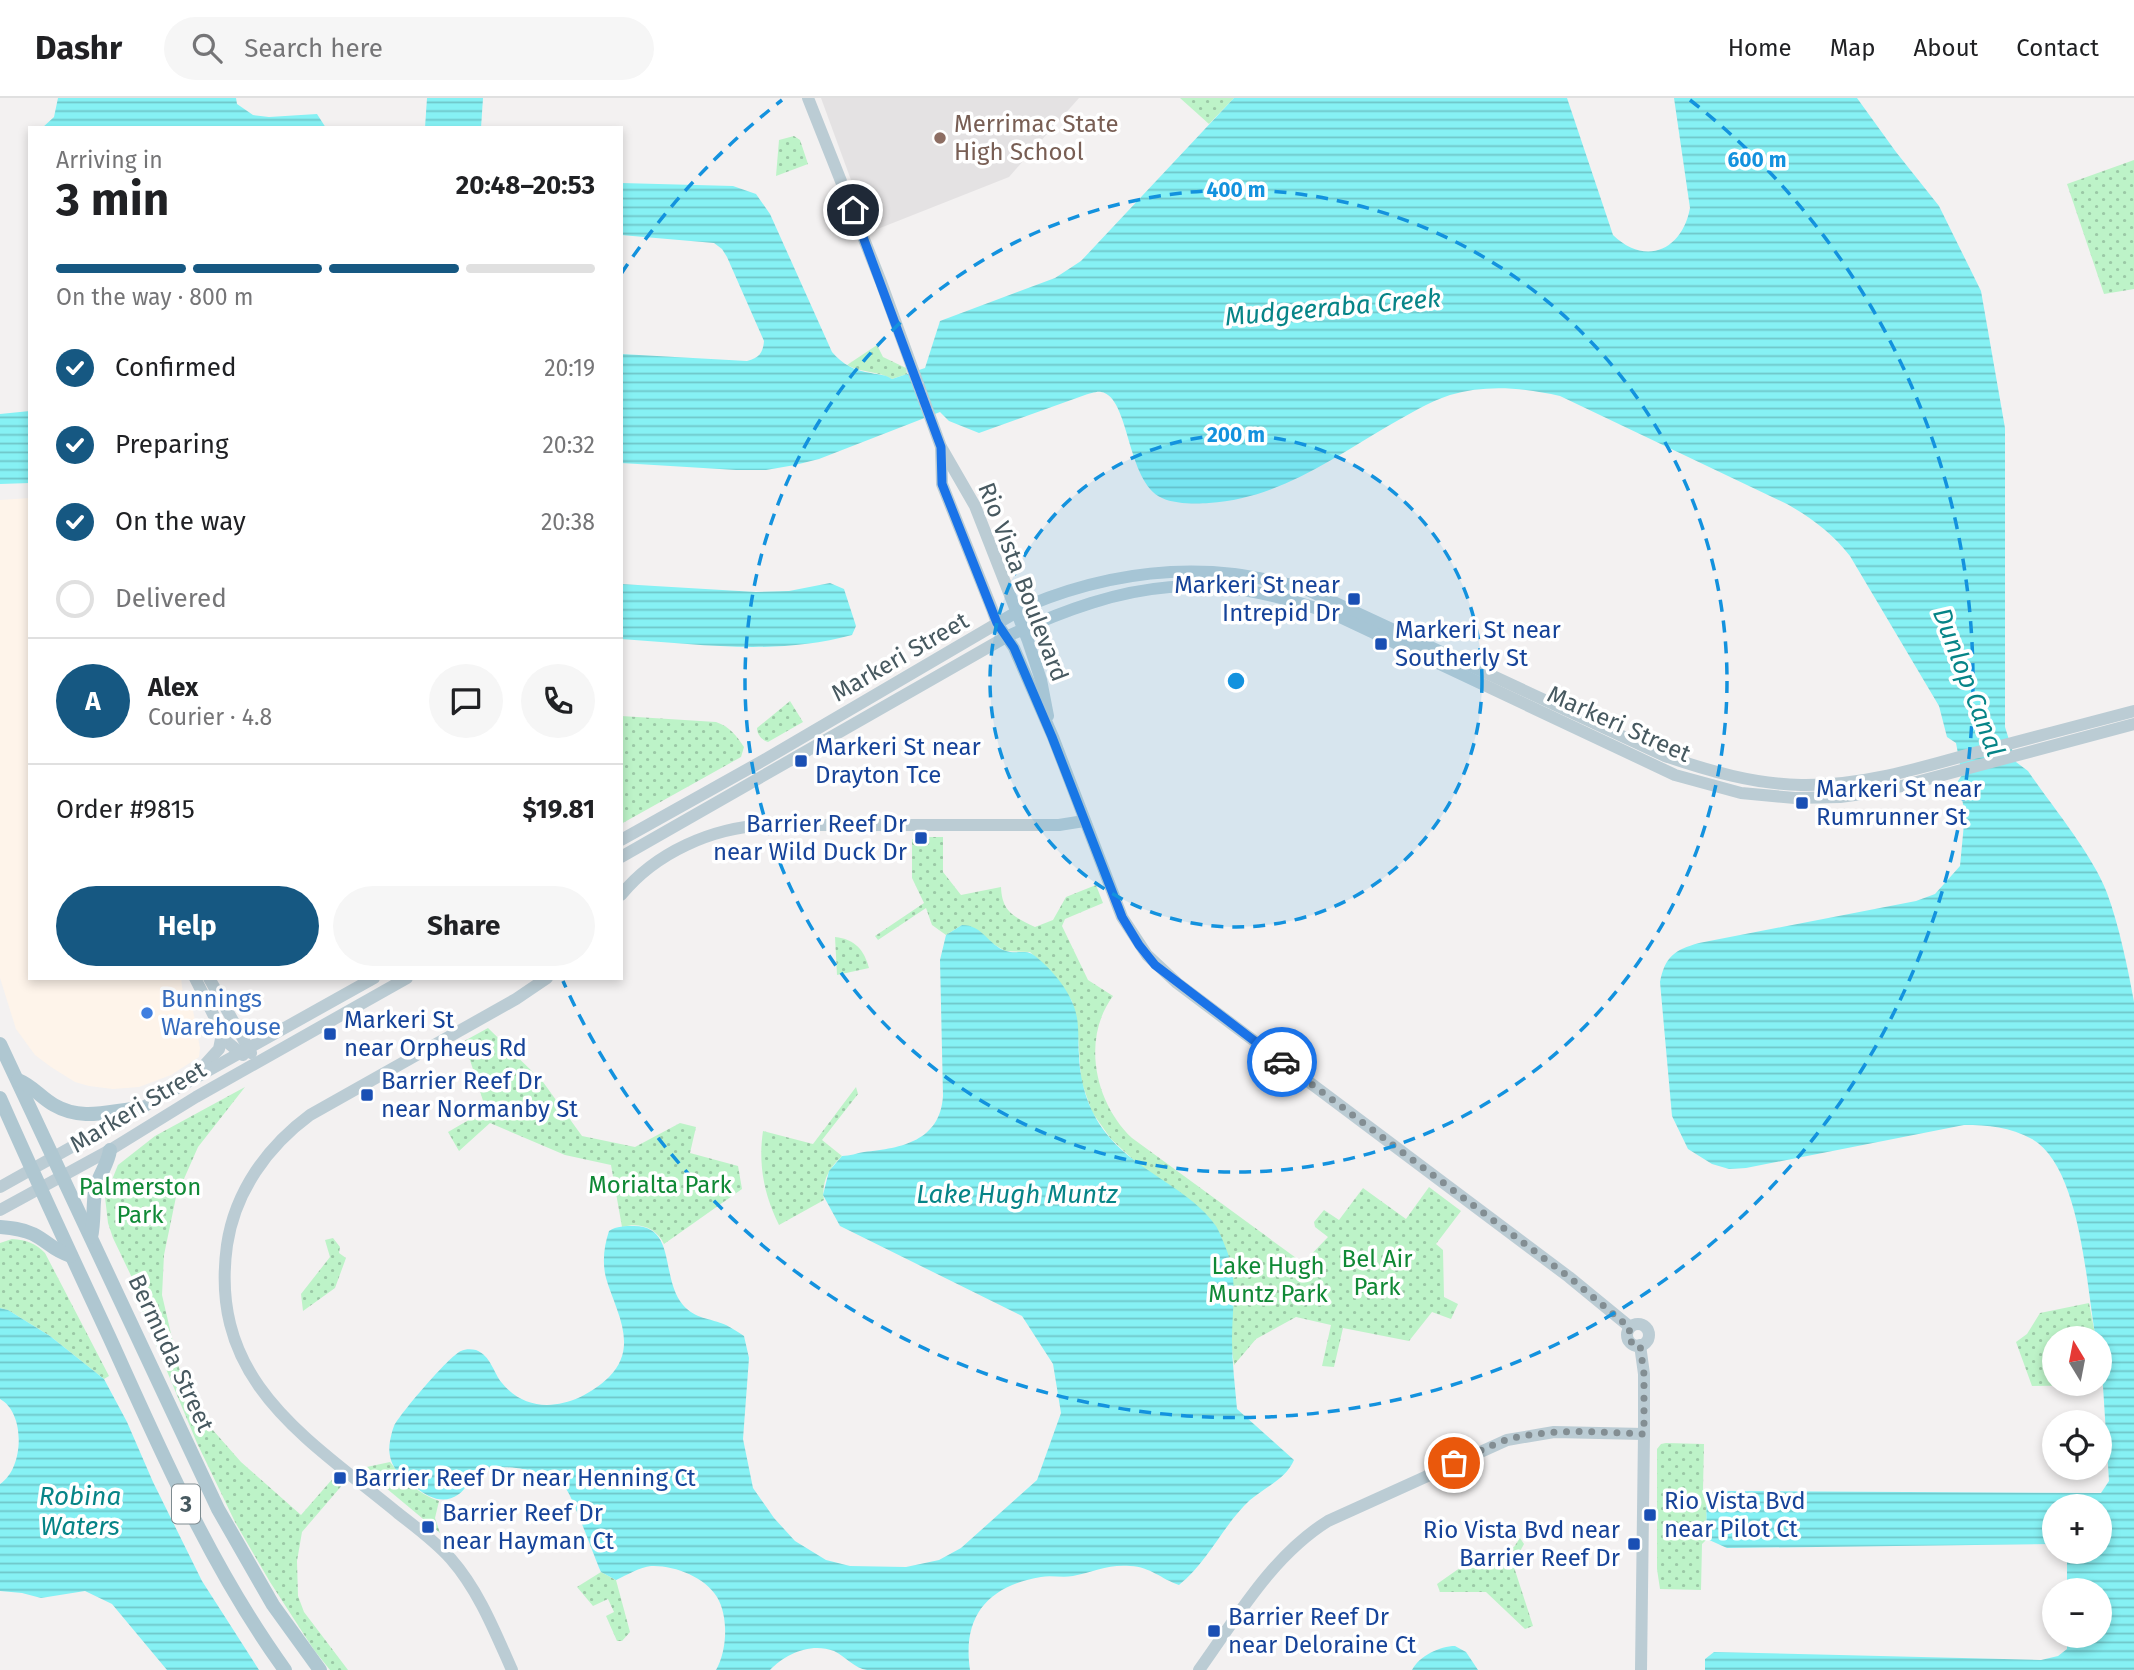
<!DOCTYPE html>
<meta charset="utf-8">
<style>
body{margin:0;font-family:"Fira Sans",sans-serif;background:#f6f6f6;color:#202124;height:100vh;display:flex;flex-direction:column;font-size:26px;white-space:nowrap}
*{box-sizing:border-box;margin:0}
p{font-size:23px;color:#757577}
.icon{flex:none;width:38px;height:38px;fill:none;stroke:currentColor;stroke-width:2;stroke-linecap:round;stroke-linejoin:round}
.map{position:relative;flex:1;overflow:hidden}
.drawer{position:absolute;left:28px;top:28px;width:595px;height:854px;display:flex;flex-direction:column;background:#fff;border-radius:0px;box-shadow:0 4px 10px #0003}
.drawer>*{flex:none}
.needle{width:46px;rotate:350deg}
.buttons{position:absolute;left:2042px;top:1228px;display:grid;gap:14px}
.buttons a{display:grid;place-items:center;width:70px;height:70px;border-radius:50%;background:#fff;box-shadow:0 4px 10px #0003;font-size:35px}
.pin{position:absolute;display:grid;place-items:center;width:60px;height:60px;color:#fff;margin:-30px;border:4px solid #fff;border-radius:50%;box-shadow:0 2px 7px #0007}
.courier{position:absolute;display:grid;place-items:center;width:70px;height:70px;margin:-35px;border:5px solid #1a73e8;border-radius:50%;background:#fff;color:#222;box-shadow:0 2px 9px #0007}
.head em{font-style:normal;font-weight:700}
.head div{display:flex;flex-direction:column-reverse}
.head{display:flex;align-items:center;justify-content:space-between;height:119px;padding:0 28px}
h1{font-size:46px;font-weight:700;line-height:52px}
.bar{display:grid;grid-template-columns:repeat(4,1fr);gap:10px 7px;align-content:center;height:84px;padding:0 28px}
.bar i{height:9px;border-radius:5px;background:#e0e0e0}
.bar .active{background:#165882}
.bar p{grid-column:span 4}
.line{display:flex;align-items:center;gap:18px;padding:0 28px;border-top:2px solid #e0e0e0}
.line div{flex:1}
.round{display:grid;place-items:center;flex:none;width:74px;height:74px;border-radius:37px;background:#f6f6f6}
ol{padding:0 28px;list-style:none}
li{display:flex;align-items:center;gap:21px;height:77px}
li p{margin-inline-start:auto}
li .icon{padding:7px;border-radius:50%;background:#165882;color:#fff;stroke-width:4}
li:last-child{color:#757577}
li i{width:38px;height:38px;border:4px solid #e0e0e0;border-radius:50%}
.action{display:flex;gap:14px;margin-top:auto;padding:14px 28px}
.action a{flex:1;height:80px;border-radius:42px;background:#165882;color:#fff;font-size:28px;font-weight:700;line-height:80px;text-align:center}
.action a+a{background:#f6f6f6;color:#202124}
header{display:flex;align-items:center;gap:42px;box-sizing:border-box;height:98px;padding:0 35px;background:#fff;border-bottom:2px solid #e0e0e0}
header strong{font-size:33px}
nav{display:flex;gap:38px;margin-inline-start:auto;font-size:24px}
.search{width:490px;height:63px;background:#f6f6f6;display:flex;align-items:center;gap:18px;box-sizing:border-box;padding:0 24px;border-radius:38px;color:#757577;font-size:26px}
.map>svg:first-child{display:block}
</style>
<header>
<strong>Dashr</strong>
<div class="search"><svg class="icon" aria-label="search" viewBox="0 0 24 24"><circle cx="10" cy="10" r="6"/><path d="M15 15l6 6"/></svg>Search here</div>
<nav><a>Home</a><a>Map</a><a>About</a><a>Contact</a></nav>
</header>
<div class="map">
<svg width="2134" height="1572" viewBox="0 0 2134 1572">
<defs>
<pattern id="green-dots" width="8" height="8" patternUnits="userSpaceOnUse" patternTransform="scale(1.75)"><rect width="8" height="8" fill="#bdf3c8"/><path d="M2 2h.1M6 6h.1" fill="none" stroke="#9bc8a6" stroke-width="1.8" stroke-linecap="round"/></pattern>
<pattern id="water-rules" width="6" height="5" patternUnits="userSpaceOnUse" patternTransform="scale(1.75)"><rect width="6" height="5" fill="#86f1f4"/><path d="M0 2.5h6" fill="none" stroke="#6fc6c9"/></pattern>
</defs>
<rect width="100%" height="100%" fill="#f3f1f1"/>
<polygon fill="#fef4ea" points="30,400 30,880 181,880 183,896 190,896 200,950 199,959 171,977 139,989 113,991 89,988 75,984 51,969 35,957 16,931 0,880 0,402"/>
<polygon fill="#e4e2e3" points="821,0 1079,0 1009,79 870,134"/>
<g fill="url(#green-dots)">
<polygon points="1180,0 1234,0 1209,26"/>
<polygon points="794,38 800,42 808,66 776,78 779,42"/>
<polygon points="2134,62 2134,191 2104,196 2067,86"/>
<path d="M 877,247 L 883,259 L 906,270 L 907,276 L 892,281 C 879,273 861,275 847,267 Z"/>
<path d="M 790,603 L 803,624 L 768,644 C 762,642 757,637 757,630 Z"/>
<path d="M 621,618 L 716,624 C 730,629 736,637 744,649 L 741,659 L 621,726 Z"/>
<path d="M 923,739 L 943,739 L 943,774 L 961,797 L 1001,789 C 1002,815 1015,819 1035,829 L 1053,822 L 1066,799 L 1096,787 L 1103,805 L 1065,821 L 1062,828 L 1088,882 L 1113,898 C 1081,941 1095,1005 1132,1040 L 1303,1165 L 1328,1139 L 1315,1129 L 1314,1124 L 1324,1112 L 1339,1122 L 1363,1090 L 1406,1121 L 1429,1089 L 1461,1113 L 1436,1146 L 1443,1152 L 1444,1199 L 1458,1206 L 1451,1221 L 1432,1214 L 1409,1243 L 1343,1230 L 1334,1269 L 1322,1268 L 1331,1227 L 1296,1219 L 1256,1241 L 1234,1267 L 1216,1129 L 1200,1112 L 1138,1066 L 1111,1041 L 1092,1014 L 1081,982 L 1078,937 L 1072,903 L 1054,877 L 1030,854 L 1005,853 L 962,827 L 946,837 L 932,827 L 926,810 L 878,842 L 875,838 L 924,805 L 912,780 L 912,741 L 923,741 Z"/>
<path d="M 835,839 C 855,841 864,852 869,870 L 837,877 Z"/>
<path d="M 488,930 L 543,984 L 582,1038 L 635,1049 L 680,1025 L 696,1029 L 690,1055 L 738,1068 L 742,1091 L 664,1146 C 656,1129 639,1124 622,1129 L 611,1067 L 565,1057 L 490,1025 L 459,1053 L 448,1034 L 486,1012 L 470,962 L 457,947 Z"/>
<polygon points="245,989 198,1049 176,1099 164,1157 162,1197 179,1270 204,1322 241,1364 301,1417 335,1378 344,1385 302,1434 297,1463 298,1498 304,1514 348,1572 330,1572 314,1552 270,1484 235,1424 197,1345 141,1211 135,1186 113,1140 108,1125 105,1099 118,1067 155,1038"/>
<path d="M 856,989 L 858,996 L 822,1042 L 842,1058 C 829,1070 821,1084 824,1102 L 779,1127 C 764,1097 758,1066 763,1033 L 813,1046 Z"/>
<polygon points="333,1140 340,1149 339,1155 346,1160 335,1190 303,1213 301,1196 330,1159 325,1142"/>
<path d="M 12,1141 C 27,1142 35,1145 45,1155 L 109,1278 L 104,1281 L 50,1238 L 8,1212 L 0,1210 L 0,1145 Z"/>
<polygon points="2089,1205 2096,1241 2054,1241 2054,1286 2100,1286 2100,1262 2105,1287 2032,1288 2016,1244 2027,1236 2040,1215"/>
<polygon points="1666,1345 1704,1346 1703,1391 1706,1396 1707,1441 1702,1446 1701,1492 1660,1491 1657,1471 1657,1351 1661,1346"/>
<path d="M 390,1364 C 403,1381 418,1396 439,1403 L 435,1420 L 440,1435 L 362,1370 Z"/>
<polygon points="1520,1440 1524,1446 1513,1466 1533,1528 1525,1531 1486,1494 1440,1494 1437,1486 1474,1460 1514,1449"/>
<polygon points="601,1474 616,1482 630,1534 622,1543 617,1543 606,1518 614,1514 608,1501 593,1508 577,1489"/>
</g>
<g fill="url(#water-rules)">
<polygon points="58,0 236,0 237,6 253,17 269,19 317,16 326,30 42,30 54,19"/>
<polygon points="427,0 483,0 481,30 425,30"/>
<path d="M 1234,0 L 1567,0 L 1613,137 C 1645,168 1682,153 1690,110 L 1674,0 L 1857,0 L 1896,54 L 1939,108 L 1981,193 L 2005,330 L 2005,629 L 2016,664 L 2028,673 C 2051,707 2093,757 2107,795 C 2119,827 2128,871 2134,904 L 2134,1572 L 1705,1572 L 1705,1561 L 1714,1554 L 2041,1562 L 2058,1558 L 2067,1551 L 2067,1538 L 2100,1538 L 2100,1493 L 2067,1493 L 2067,1454 L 2100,1454 L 2100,1409 L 2054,1409 L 2054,1446 L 1727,1450 L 1707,1441 L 1706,1396 L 1720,1393 L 2101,1395 L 2109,1383 L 2100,1241 L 2096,1241 C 2086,1188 2081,1069 2032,1041 C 2010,1029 1988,1027 1964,1027 L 1746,1070 L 1729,1071 L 1712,1066 L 1688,1051 L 1672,1018 L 1660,884 C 1665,859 1674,852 1699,845 L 1916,803 L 1935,796 L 1960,768 L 1965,715 L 1958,683 L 1962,677 L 1956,645 L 1947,639 L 1939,608 L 1850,458 C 1832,435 1813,421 1787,406 L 1560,298 C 1524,290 1487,286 1450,297 C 1428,304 1408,317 1388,328 C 1332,361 1277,401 1209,405 C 1196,406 1174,406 1162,400 C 1126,384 1130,298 1101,294 C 1097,293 1089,296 1085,297 L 979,335 L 949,323 L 940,314 L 819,361 L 795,367 L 766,372 L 736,372 L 621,365 L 621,256 L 747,263 C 759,260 763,255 764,243 L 727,159 L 722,151 L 714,145 L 621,137 L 621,85 L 733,88 L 756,96 L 770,116 L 832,254 C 842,266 855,273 871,275 C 879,277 885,276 892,281 L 925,270 L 940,223 L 1055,180 L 1081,163 Z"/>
<polygon points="30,313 30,385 0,386 0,316"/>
<path d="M 830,485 L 844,491 L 856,528 L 852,537 C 776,558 699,546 621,541 L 621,486 L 756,494 L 789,493 Z"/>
<path d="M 962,827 C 983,827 988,847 1006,853 C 1014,856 1025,852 1032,856 C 1051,869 1074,897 1077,920 C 1079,932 1078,945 1079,957 C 1080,988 1090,1017 1110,1040 C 1139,1074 1191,1092 1216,1128 C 1220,1135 1224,1145 1227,1153 C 1238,1182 1232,1211 1232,1242 C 1232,1265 1235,1288 1237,1311 L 1294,1362 C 1286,1381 1265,1389 1250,1402 C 1223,1427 1208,1464 1179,1487 C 1161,1481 1151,1469 1130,1468 C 1109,1466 1093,1474 1073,1478 C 1062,1480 1051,1477 1041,1479 C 988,1488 962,1518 970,1572 C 938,1572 898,1572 867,1572 C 855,1571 845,1558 834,1553 C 811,1544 785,1556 770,1572 L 716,1572 C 727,1553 729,1519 717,1499 C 705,1479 674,1467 651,1468 C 640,1469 627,1477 616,1482 L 601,1474 C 595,1461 572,1397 566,1391 C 547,1373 500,1361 477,1376 C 470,1381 466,1391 459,1396 C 444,1407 430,1400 416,1390 C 399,1379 386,1365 390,1343 C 391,1338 392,1333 394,1328 C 400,1316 449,1258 461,1253 C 465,1251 471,1251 476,1252 C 491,1258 493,1274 502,1285 C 531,1321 579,1308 609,1279 C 640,1248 615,1212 606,1180 C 602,1164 604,1148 609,1133 C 617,1128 625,1128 634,1128 C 677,1128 660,1180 683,1207 C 695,1221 710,1220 726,1227 C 732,1230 738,1234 744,1238 L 749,1260 L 743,1341 L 753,1390 L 774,1420 L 795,1443 L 826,1462 L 850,1468 L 906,1469 L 939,1462 L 961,1450 L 1037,1382 L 1061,1315 L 1053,1266 L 1022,1218 L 840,1128 L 823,1097 L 829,1073 L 842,1058 C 850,1058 857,1055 864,1054 C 902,1050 940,1043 943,998 L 940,862 L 946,837 Z"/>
<path d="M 0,1210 L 8,1212 L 50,1238 L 104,1281 L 127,1324 L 153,1384 L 202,1483 L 259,1572 L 167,1572 L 112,1506 L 85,1493 L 41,1500 L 22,1495 L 0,1493 L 0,1386 C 24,1371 26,1315 0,1301 Z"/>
<path d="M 1455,1548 L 1466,1554 L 1478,1572 L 1412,1572 C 1419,1558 1440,1548 1455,1548 Z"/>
</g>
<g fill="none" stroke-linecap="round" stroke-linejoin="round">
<g stroke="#bbccd4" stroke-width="12">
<polyline points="808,0 881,184 941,349 975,408 1028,543 1041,582 1048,618"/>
<polyline points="941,349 942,386 992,511 997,525 1014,550 1053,639 1122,819 1147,857 1177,885 1569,1179 1630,1229"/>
<path d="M 621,742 L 764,662 L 1027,508 C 1092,481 1163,468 1234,476 C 1256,479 1277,484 1299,488 L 1665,658 C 1709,673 1754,686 1801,687 C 1859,688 1918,671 1974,655 C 2027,641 2081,627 2134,613"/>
<path d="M 621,759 L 1006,539 C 1128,482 1209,470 1338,518 L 1675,677 L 1741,695 L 1795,700 L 1840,699 L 1883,693 L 2134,626"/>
<path d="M 621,797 C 656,754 712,730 765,727 L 1059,727 L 1084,723"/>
<polyline points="195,880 227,944 243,957"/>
<polyline points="209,880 251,955"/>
<polyline points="200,972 219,951 222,936"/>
<polyline points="0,1089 374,880"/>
<polyline points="0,1112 110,1052 196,999 407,880"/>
<circle cx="1638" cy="1237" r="11"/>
<polyline points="1640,1247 1644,1276 1644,1336 1641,1572"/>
<path d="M 512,1572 C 495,1534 479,1493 451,1461 C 436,1444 417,1430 399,1416 C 307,1340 208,1284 227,1147 C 235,1093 268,1048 310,1017 L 516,901 L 547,880"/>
<path d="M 1199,1572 C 1237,1519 1272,1458 1328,1423 L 1507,1342 L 1554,1334 L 1644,1336"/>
</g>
<g stroke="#afc7d1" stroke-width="14">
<polyline points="0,946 218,1411 273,1507 320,1572"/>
<path d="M 18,982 C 33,988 40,999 54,1007 C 83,1024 111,1012 142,1010"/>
<path d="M 0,1000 C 36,1082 74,1163 112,1245 C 163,1358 212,1471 285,1572"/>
<path d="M 0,1129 C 11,1130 22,1131 33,1136 C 49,1144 52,1152 71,1158"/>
<path d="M 91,1139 C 95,1122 92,1105 96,1089 C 100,1075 108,1066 110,1052"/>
</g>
</g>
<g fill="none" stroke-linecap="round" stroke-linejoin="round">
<path stroke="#838e93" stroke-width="7" stroke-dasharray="0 12.6" d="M 1282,964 L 1569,1179 L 1630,1230 L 1628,1240 L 1633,1246 L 1640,1247 L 1644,1276 L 1644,1336 C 1600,1334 1553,1330 1509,1341 C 1490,1347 1472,1357 1454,1365"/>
<polyline stroke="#1a73e8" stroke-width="9" points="853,112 941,349 942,386 997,525 1014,550 1052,639 1122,819 1139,847 1155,867 1282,964"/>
</g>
<circle cx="1236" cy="583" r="246" fill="#1392de" fill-opacity=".12"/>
<g fill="none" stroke="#1392de" stroke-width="3.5" stroke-dasharray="12 9">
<circle cx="1236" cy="583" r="246"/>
<circle cx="1236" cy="583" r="491"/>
<path d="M621 176A737 737 0 0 1 782 2M1690 2A737 737 0 1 1 563 883"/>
</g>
<circle fill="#8d6e63" stroke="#fff" stroke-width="2.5" cx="940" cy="40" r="7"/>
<g fill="#1a4fb4" stroke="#fff" stroke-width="2.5">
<rect x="1347" y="494" width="14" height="14" rx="3.5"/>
<rect x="1374" y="539" width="14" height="14" rx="3.5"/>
<rect x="794" y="656" width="14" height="14" rx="3.5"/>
<rect x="1795" y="698" width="14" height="14" rx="3.5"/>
<rect x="914" y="733" width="14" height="14" rx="3.5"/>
<rect x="323" y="929" width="14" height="14" rx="3.5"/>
<rect x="360" y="990" width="14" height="14" rx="3.5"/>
<rect x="333" y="1373" width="14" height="14" rx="3.5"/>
<rect x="1643" y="1410" width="14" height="14" rx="3.5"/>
<rect x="421" y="1422" width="14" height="14" rx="3.5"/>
<rect x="1627" y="1439" width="14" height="14" rx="3.5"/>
<rect x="1207" y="1526" width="14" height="14" rx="3.5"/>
</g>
<circle fill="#3f7fe0" stroke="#fff" stroke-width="2.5" cx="147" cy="915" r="7"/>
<g text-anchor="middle" stroke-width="7" stroke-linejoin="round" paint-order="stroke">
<rect fill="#fff" stroke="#7e8b90" stroke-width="2" x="172" y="1386.5" width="28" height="39" rx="5"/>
<g font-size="23" font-weight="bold" fill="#475960">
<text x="186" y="1414">3</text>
</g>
<g font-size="24" fill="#785e54" stroke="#fff" text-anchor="start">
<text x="954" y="34">Merrimac State<tspan x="954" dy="28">High School</tspan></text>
</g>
<g font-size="24" fill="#475960" stroke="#fff">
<text transform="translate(1023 484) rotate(69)" y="8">Rio Vista Boulevard</text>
<text transform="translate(900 559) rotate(-30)" y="8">Markeri Street</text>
<text transform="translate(1619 626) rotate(24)" y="8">Markeri Street</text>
<text transform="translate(138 1009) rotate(-31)" y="8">Markeri Street</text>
<text transform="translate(171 1255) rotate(65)" y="8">Bermuda Street</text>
</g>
<g font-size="24" fill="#164399" stroke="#fff" text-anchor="start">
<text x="1340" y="495" text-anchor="end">Markeri St near<tspan x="1340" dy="28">Intrepid Dr</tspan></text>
<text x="1395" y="540">Markeri St near<tspan x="1395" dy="28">Southerly St</tspan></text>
<text x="815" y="657">Markeri St near<tspan x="815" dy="28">Drayton Tce</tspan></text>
<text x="1816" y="699">Markeri St near<tspan x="1816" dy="28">Rumrunner St</tspan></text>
<text x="907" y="734" text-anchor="end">Barrier Reef Dr<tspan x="907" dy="28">near Wild Duck Dr</tspan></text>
<text x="344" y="930">Markeri St<tspan x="344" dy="28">near Orpheus Rd</tspan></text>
<text x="381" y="991">Barrier Reef Dr<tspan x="381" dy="28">near Normanby St</tspan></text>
<text x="354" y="1388">Barrier Reef Dr near Henning Ct</text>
<text x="1664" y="1411">Rio Vista Bvd<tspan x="1664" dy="28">near Pilot Ct</tspan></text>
<text x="442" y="1423">Barrier Reef Dr<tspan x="442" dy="28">near Hayman Ct</tspan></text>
<text x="1620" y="1440" text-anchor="end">Rio Vista Bvd near<tspan x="1620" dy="28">Barrier Reef Dr</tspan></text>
<text x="1228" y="1527">Barrier Reef Dr<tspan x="1228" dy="28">near Deloraine Ct</tspan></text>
</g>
<g font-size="24" fill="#366cbe" stroke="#fff" text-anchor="start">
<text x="161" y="909">Bunnings<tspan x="161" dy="28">Warehouse</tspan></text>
</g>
<g font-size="24" fill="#108936" stroke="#fff">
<text x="660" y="1095">Morialta Park</text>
<text x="140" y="1097">Palmerston<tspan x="140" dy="28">Park</tspan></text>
<text x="1377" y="1169">Bel Air<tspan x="1377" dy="28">Park</tspan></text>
<text x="1268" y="1176">Lake Hugh<tspan x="1268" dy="28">Muntz Park</tspan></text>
</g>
<g font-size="26" font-style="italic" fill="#068487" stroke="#fff">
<text transform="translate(1333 209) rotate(-5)" y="9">Mudgeeraba Creek</text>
<text transform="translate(1969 584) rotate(69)" y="9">Dunlop Canal</text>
<text x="1017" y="1105">Lake Hugh Muntz</text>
<text x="80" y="1407">Robina<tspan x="80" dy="30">Waters</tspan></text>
</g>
</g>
<circle cx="1236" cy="583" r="10" fill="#1392de" stroke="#fff" stroke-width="3.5"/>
<g font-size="21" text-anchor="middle" font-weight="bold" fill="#1392de" stroke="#fff" stroke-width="7" stroke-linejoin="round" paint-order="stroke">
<text x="1757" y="69">600 m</text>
<text x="1236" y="99">400 m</text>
<text x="1236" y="344">200 m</text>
</g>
</svg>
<div class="buttons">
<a><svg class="needle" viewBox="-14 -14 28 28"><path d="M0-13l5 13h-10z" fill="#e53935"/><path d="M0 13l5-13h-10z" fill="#757577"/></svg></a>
<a><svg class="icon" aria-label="locate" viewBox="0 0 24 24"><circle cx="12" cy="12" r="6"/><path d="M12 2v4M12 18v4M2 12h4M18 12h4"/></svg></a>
<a>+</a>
<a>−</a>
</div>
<div class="pin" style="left:1454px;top:1365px;background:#ea580c"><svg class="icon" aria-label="bag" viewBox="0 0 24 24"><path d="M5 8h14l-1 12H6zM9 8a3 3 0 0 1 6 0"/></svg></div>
<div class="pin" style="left:853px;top:112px;background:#1f2937"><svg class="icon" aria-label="home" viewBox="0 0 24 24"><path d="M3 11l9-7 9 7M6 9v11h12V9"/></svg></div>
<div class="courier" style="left:1282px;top:964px"><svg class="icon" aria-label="car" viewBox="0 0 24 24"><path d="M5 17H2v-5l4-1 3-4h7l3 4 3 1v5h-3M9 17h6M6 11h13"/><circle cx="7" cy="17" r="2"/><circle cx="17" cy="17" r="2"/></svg></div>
<section class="drawer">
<div class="head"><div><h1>3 min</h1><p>Arriving in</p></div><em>20:48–20:53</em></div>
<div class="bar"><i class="active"></i><i class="active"></i><i class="active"></i><i></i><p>On the way · 800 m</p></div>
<ol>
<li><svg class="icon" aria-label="check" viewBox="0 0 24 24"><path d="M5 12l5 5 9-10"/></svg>Confirmed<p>20:19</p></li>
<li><svg class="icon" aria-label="check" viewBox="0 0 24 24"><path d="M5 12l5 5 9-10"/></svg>Preparing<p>20:32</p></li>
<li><svg class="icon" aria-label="check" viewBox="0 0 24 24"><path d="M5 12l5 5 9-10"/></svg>On the way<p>20:38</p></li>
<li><i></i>Delivered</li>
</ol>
<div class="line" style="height:126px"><b class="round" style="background:#165882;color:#fff">A</b><div><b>Alex</b><p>Courier · 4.8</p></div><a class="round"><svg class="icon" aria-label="chat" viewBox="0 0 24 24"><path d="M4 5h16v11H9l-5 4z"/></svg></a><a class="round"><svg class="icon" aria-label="phone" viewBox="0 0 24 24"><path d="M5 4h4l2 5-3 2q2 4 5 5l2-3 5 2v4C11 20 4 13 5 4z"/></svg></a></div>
<div class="line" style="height:91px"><div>Order #9815</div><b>$19.81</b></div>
<div class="action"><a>Help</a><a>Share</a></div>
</section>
</div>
